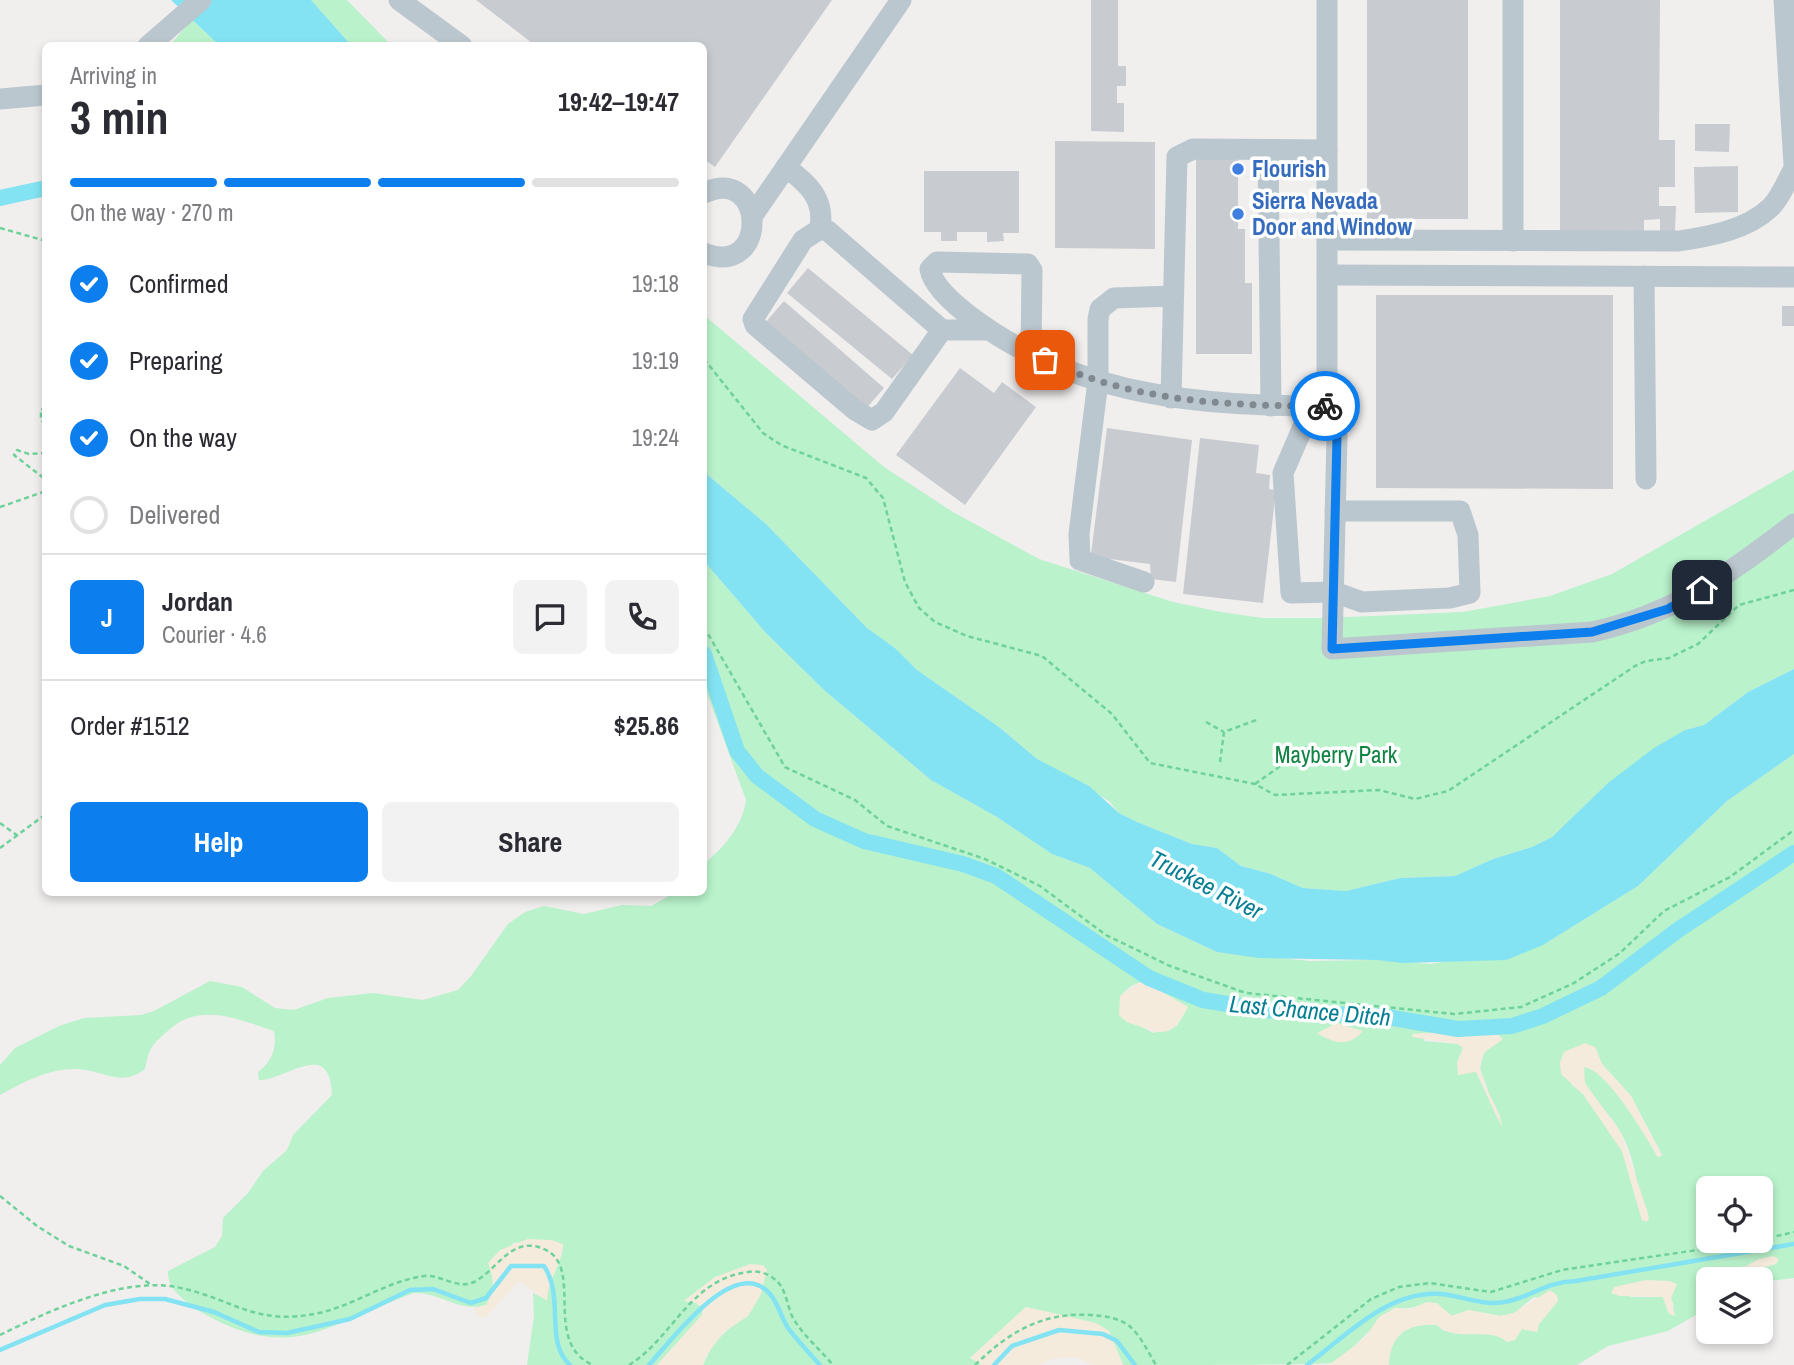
<!DOCTYPE html>
<meta charset="utf-8">
<style>
body{margin:0;font-family:"Archivo Narrow",sans-serif;background:#f2f2f3;color:#2b2b33;height:100vh;display:flex;flex-direction:column;font-size:26px;white-space:nowrap}
*{box-sizing:border-box;margin:0}
p{font-size:23px;color:#7c7c81}
.icon{flex:none;width:38px;height:38px;fill:none;stroke:currentColor;stroke-width:2;stroke-linecap:round;stroke-linejoin:round}
.map{position:relative;flex:1;overflow:hidden}
.side{position:absolute;left:42px;top:42px;width:665px;height:854px;display:flex;flex-direction:column;background:#fff;border-radius:10px;box-shadow:0 4px 10px #0003}
.side>*{flex:none}
.tools{position:absolute;left:1696px;top:1176px;display:grid;gap:14px}
.tools a{display:grid;place-items:center;width:77px;height:77px;border-radius:10px;background:#fff;box-shadow:0 4px 10px #0003;font-size:35px}
.pin{position:absolute;display:grid;place-items:center;width:60px;height:60px;color:#fff;margin:-30px;border-radius:14px;box-shadow:0 4px 10px #0006}
.courier{position:absolute;display:grid;place-items:center;width:70px;height:70px;margin:-35px;border:5px solid #0c7eed;border-radius:50%;background:#fff;color:#222;box-shadow:0 2px 9px #0007}
.summary em{font-style:normal;font-weight:700}
.summary div{display:flex;flex-direction:column-reverse}
.summary{display:flex;align-items:center;justify-content:space-between;height:119px;padding:0 28px}
h1{font-size:46px;font-weight:700;line-height:52px}
.bar{display:grid;grid-template-columns:repeat(4,1fr);gap:10px 7px;align-content:center;height:84px;padding:0 28px}
.bar i{height:9px;border-radius:5px;background:#e1e1e2}
.bar .active{background:#0c7eed}
.bar p{grid-column:span 4}
.line{display:flex;align-items:center;gap:18px;padding:0 28px;border-top:2px solid #e1e1e2}
.line div{flex:1}
.round{display:grid;place-items:center;flex:none;width:74px;height:74px;border-radius:10px;background:#f2f2f3}
ol{padding:0 28px;list-style:none}
li{display:flex;align-items:center;gap:21px;height:77px}
li p{margin-inline-start:auto}
li .icon{padding:7px;border-radius:50%;background:#0c7eed;color:#fff;stroke-width:4}
li:last-child{color:#7c7c81}
li i{width:38px;height:38px;border:4px solid #e1e1e2;border-radius:50%}
.cta{display:flex;gap:14px;margin-top:auto;padding:14px 28px}
.cta a{flex:1;height:80px;border-radius:10px;background:#0c7eed;color:#fff;font-size:28px;font-weight:700;line-height:80px;text-align:center}
.cta a+a{background:#f2f2f3;color:#2b2b33}
.map>svg:first-child{display:block}
</style>
<div class="map">
<svg width="1794" height="1365" viewBox="0 0 1794 1365">
<rect width="100%" height="100%" fill="#f1eeee"/>
<g fill="#b9f2cb" fill-rule="evenodd">
<polygon points="311,0 347,0 391,45 351,45"/>
<polygon points="192,20 219,45 169,46"/>
<polygon points="704,315 884,467 953,512 1039,559 1173,602 1221,612 1262,618 1327,618 1463,612 1550,596 1612,574 1794,470 1794,669 1748,692 1704,725 1685,730 1608,783 1552,837 1532,847 1493,859 1455,876 1400,878 1346,891 1303,888 1268,873 1241,866 1217,848 1192,844 1137,822 1119,813 1109,801 1037,759 999,727 917,670 895,648 867,628 766,524 704,472"/>
<path d="M 704,561 L 766,633 L 824,690 L 931,780 L 997,817 L 1052,854 L 1090,868 L 1157,924 L 1217,952 L 1310,961 L 1376,960 L 1431,964 L 1543,945 L 1638,886 L 1727,801 L 1794,754 L 1794,1278 L 1761,1282 L 1760,1279 L 1708,1279 L 1708,1308 L 1668,1331 L 1608,1346 L 1577,1365 L 1389,1365 C 1389,1334 1408,1323 1437,1325 L 1444,1331 L 1516,1336 L 1522,1329 L 1537,1332 L 1539,1324 L 1558,1301 L 1534,1297 L 1514,1313 L 1501,1316 L 1468,1310 L 1452,1316 C 1421,1292 1427,1311 1395,1308 C 1371,1325 1357,1349 1331,1363 C 1319,1365 1151,1365 1123,1365 L 1109,1331 L 1095,1323 L 1026,1307 L 971,1357 L 982,1365 L 703,1365 L 713,1344 L 734,1324 L 748,1316 L 761,1294 L 715,1277 L 684,1301 L 697,1303 L 703,1309 L 702,1315 L 657,1365 L 527,1365 L 534,1316 L 533,1293 L 547,1300 C 547,1280 562,1264 563,1245 L 551,1240 L 513,1243 L 493,1278 L 493,1292 L 486,1305 C 460,1313 440,1292 414,1293 C 325,1325 292,1365 199,1311 C 186,1301 167,1290 168,1271 L 215,1247 L 222,1236 L 223,1218 L 248,1193 L 263,1171 L 287,1150 L 293,1135 L 332,1095 C 330,1037 287,1080 259,1080 L 258,1072 C 272,1061 277,1049 274,1031 C 241,1020 200,1002 170,1029 C 152,1045 150,1045 145,1069 C 121,1088 103,1070 77,1069 C 50,1068 23,1082 0,1095 L 0,1065 L 15,1048 L 59,1026 L 84,1018 L 141,1015 L 154,1011 L 210,981 L 242,987 L 275,1008 L 294,1010 L 328,998 L 373,993 L 423,1000 L 458,990 L 471,976 L 508,924 L 525,912 L 544,906 L 584,914 L 622,905 L 651,906 L 674,893 L 704,892 L 704,863 C 723,850 744,823 746,800 L 704,685 ZM 1143,981 L 1188,1007 L 1177,1026 L 1153,1033 L 1142,1027 L 1120,996 L 1131,986 ZM 1494,1031 L 1502,1039 L 1484,1053 L 1480,1068 L 1499,1122 L 1476,1071 L 1457,1063 L 1463,1048 L 1458,1044 L 1424,1041 L 1423,1033 ZM 1595,1047 L 1602,1064 L 1631,1096 L 1662,1155 L 1658,1157 C 1646,1136 1607,1069 1584,1067 C 1578,1086 1604,1107 1614,1122 C 1635,1151 1638,1186 1642,1220 L 1622,1151 L 1583,1094 L 1571,1084 ZM 1708,1188 L 1760,1188 L 1760,1241 L 1708,1241 ZM 1621,1285 L 1676,1285 L 1671,1298 L 1674,1306 L 1669,1314 L 1663,1297 L 1631,1297 Z"/>
</g>
<g fill="#f4ebdd">
<path d="M 1143,981 L 1188,1007 C 1176,1029 1169,1038 1144,1028 C 1132,1023 1128,1025 1119,1015 L 1120,996 Z"/>
<path d="M 1337,1023 L 1363,1031 C 1349,1048 1333,1043 1317,1033 Z"/>
<path d="M 1494,1031 L 1503,1039 C 1497,1045 1489,1047 1484,1053 C 1469,1073 1502,1106 1502,1127 L 1476,1072 L 1458,1075 L 1457,1063 L 1463,1048 L 1458,1044 L 1412,1037 L 1413,1034 L 1423,1033 Z"/>
<path d="M 1585,1043 L 1595,1047 L 1602,1064 L 1631,1096 L 1662,1156 L 1658,1157 C 1646,1137 1607,1069 1584,1067 L 1585,1083 L 1621,1133 L 1647,1210 L 1649,1218 L 1647,1222 L 1642,1220 L 1622,1151 L 1583,1094 L 1561,1074 L 1560,1062 L 1564,1052 Z"/>
<path d="M 528,1239 L 551,1240 L 563,1244 C 562,1264 547,1281 547,1301 L 519,1281 L 486,1317 L 478,1317 L 475,1308 L 486,1305 C 495,1289 494,1280 488,1263 L 500,1250 Z"/>
<path d="M 1773,1256 L 1779,1259 L 1776,1264 C 1754,1269 1725,1287 1703,1273 L 1746,1266 L 1759,1259 Z"/>
<polygon points="750,1264 763,1265 767,1270 761,1294 748,1316 723,1333 706,1356 703,1365 657,1365 702,1315 703,1309 696,1303 684,1301 715,1277"/>
<polygon points="1646,1280 1669,1281 1677,1284 1671,1298 1675,1316 1669,1314 1663,1297 1619,1296 1611,1293 1614,1287"/>
<path d="M 1550,1290 L 1557,1295 L 1558,1301 L 1539,1324 L 1537,1332 L 1522,1329 L 1515,1340 L 1507,1342 C 1488,1325 1457,1344 1437,1325 C 1407,1323 1390,1335 1389,1365 L 1329,1365 L 1365,1338 L 1379,1317 L 1395,1308 L 1411,1310 L 1426,1302 L 1437,1303 L 1452,1316 L 1468,1310 L 1501,1316 L 1514,1313 Z"/>
<polygon points="1026,1307 1096,1323 1109,1331 1123,1365 1093,1365 1076,1357 1052,1359 1041,1365 982,1365 970,1358"/>
</g>
<g fill="#83e3f2">
<polygon points="171,0 311,0 351,45 219,45"/>
<polygon points="704,472 766,524 867,628 895,648 917,670 999,727 1037,759 1089,786 1119,813 1137,822 1192,844 1217,848 1241,866 1268,873 1303,888 1346,891 1400,878 1455,876 1493,859 1532,847 1552,837 1608,783 1654,748 1685,730 1704,725 1748,692 1794,669 1794,754 1727,801 1638,886 1543,945 1506,960 1403,963 1376,960 1259,958 1217,952 1157,924 1090,868 1052,854 997,817 931,780 824,690 766,633 704,561"/>
</g>
<g fill="none" stroke-linecap="round" stroke-linejoin="round">
<g stroke="#83e3f2" stroke-width="4.5">
<path d="M 0,1350 L 105,1305 L 140,1299 L 165,1299 L 214,1312 L 259,1332 L 287,1333 L 350,1319 L 410,1290 L 433,1289 L 471,1303 L 486,1298 L 511,1266 L 544,1266 C 565,1297 544,1342 570,1365"/>
<path d="M 649,1365 C 671,1341 735,1253 770,1294 C 778,1303 781,1317 788,1328 C 798,1341 809,1353 820,1365"/>
<polyline points="994,1365 1012,1346 1059,1330 1103,1334 1117,1341 1135,1365"/>
<path d="M 1307,1365 C 1346,1336 1388,1290 1441,1294 C 1463,1296 1482,1306 1504,1302 C 1531,1298 1543,1282 1576,1281 L 1794,1244"/>
</g>
<g stroke="#83e3f2" stroke-width="16">
<polyline points="0,198 46,188"/>
<polyline points="704,654 737,751 757,776 815,819 864,841 963,864 996,876 1149,978 1203,1000 1264,1010 1387,1017 1458,1029 1512,1026 1543,1016 1601,988 1678,930 1794,853"/>
</g>
</g>
<g fill="#c8ccd1">
<polygon points="476,0 832,0 715,167 704,159 704,46 536,46"/>
<polygon points="1091,0 1118,0 1118,66 1126,66 1126,86 1117,86 1117,103 1124,103 1124,132 1091,131"/>
<rect x="1367" y="0" width="101" height="219"/>
<polygon points="1560,0 1660,0 1659,140 1675,140 1675,187 1659,187 1659,206 1676,206 1675,231 1660,231 1660,219 1644,220 1644,231 1560,231"/>
<polygon points="1695,124 1730,124 1729,152 1695,151"/>
<polygon points="1055,141 1155,142 1155,249 1055,248"/>
<polygon points="1196,158 1238,158 1238,229 1245,229 1245,283 1252,283 1252,354 1196,354"/>
<polygon points="1738,166 1738,212 1695,213 1694,167"/>
<polygon points="924,171 1019,171 1019,233 1003,233 1004,241 987,242 987,232 957,232 957,241 941,241 941,232 924,232"/>
<polygon points="808,268 913,355 892,379 787,293"/>
<polygon points="1376,295 1613,295 1613,489 1376,488"/>
<polygon points="784,301 884,388 864,411 764,324"/>
<rect x="1782" y="306" width="12" height="20"/>
<polygon points="960,368 994,393 1002,382 1036,407 965,505 896,455"/>
<polygon points="1107,428 1192,440 1176,582 1151,579 1150,564 1093,557 1091,554"/>
<polygon points="1200,438 1259,445 1256,473 1270,475 1269,489 1276,490 1263,603 1183,594"/>
</g>
<g fill="none" stroke-linecap="round" stroke-linejoin="round">
<g stroke="#6fd29a" stroke-width="2.5" stroke-dasharray="5 3.5" stroke-linecap="butt">
<polyline points="0,228 46,241"/>
<polyline points="704,359 763,433 781,445 866,478 883,498 905,582 919,608 935,622 967,636 1042,656 1112,714 1150,763 1255,784 1275,795 1379,790 1415,799 1448,791 1635,666 1646,661 1669,658 1698,644 1739,605 1794,590"/>
<polyline points="46,410 41,409 41,420 46,424"/>
<polyline points="46,453 29,454 17,450 14,455 46,480"/>
<polyline points="0,507 46,491"/>
<polyline points="704,627 785,767 855,800 887,826 985,859 1040,886 1106,935 1170,966 1246,993 1454,1014 1521,1007 1574,983 1620,953 1664,911 1730,877 1794,830"/>
<polyline points="1206,722 1224,732"/>
<polyline points="1220,762 1224,732 1259,719"/>
<polyline points="1255,784 1310,745"/>
<polyline points="0,823 18,836"/>
<polyline points="0,848 46,814"/>
<polyline points="0,1196 37,1226 69,1246 124,1266 150,1284"/>
<polyline points="1760,1240 1794,1232"/>
<path d="M 0,1335 C 49,1311 121,1277 176,1287 C 233,1298 254,1327 319,1313 C 355,1305 387,1281 424,1276 C 441,1274 457,1290 474,1282 C 497,1271 512,1233 546,1250 C 584,1269 542,1343 593,1365"/>
<path d="M 629,1365 C 673,1338 690,1279 748,1272 C 761,1270 773,1275 781,1286 C 786,1294 788,1307 792,1316 C 802,1335 820,1349 833,1365"/>
<path d="M 975,1365 C 1009,1332 1042,1312 1091,1315 C 1104,1316 1116,1317 1128,1325 C 1140,1334 1148,1352 1156,1365"/>
<polyline points="1287,1365 1371,1299 1399,1287 1430,1283 1491,1292 1562,1270 1758,1241"/>
</g>
<g stroke="#bbc7ce" stroke-width="21">
<polyline points="399,0 462,46"/>
<path d="M 1327,0 L 1327,406 L 1337,436 L 1332,649 L 1592,632 C 1675,614 1729,574 1794,524"/>
<polyline points="1513,0 1513,241"/>
<polyline points="1784,0 1794,165"/>
<polyline points="148,46 201,0"/>
<polyline points="0,99 46,95"/>
<polyline points="1268,150 1271,406"/>
<path d="M 786,167 C 808,184 825,198 820,229"/>
<path d="M 704,193 C 766,164 770,279 704,253"/>
<polyline points="753,215 901,0"/>
<path d="M 1327,240 L 1679,241 C 1711,236 1747,230 1771,207 C 1781,197 1787,180 1794,169"/>
<polyline points="1327,275 1794,277"/>
<polyline points="1644,276 1646,479"/>
<polyline points="942,330 884,412 872,420 855,410 755,325 753,319 803,240 820,229 828,231 942,330 988,330"/>
<path d="M 1031,354 L 1032,270 L 1028,264 L 937,262 L 930,269 C 933,288 960,309 975,320 C 1080,397 1201,406 1327,406"/>
<polyline points="1171,398 1177,157 1193,149 1327,150"/>
<polyline points="1312,406 1283,473 1291,593 1334,592 1362,602 1450,598 1470,593 1468,535 1460,511 1335,511"/>
<polyline points="1144,582 1080,560 1079,534 1098,381 1098,319 1100,309 1114,298 1173,296"/>
</g>
</g>
<g fill="none" stroke-linecap="round" stroke-linejoin="round">
<path stroke="#818990" stroke-width="7" stroke-dasharray="0 12.6" d="M 1045,360 C 1134,402 1228,406 1325,406"/>
<polyline stroke="#0c7eed" stroke-width="9" points="1325,406 1337,436 1332,649 1592,632 1668,609 1702,590"/>
</g>
<g fill="#3f7fe0" stroke="#fff" stroke-width="2.5">
<circle cx="1238" cy="169" r="7"/>
<circle cx="1238" cy="214" r="7"/>
</g>
<g text-anchor="middle" stroke-width="7" stroke-linejoin="round" paint-order="stroke">
<g font-size="23" font-weight="bold" fill="#366cbe" stroke="#fff" text-anchor="start">
<text x="1252" y="177">Flourish</text>
<text x="1252" y="209">Sierra Nevada<tspan x="1252" dy="26">Door and Window</tspan></text>
</g>
<g font-size="23" fill="#108442" stroke="#fff">
<text x="1336" y="763">Mayberry Park</text>
</g>
<g font-size="24" font-style="italic" fill="#057f93" stroke="#fff">
<text transform="translate(1206 885) rotate(27)" y="8">Truckee River</text>
<text transform="translate(1310 1011) rotate(5)" y="8">Last Chance Ditch</text>
</g>
</g>
</svg>
<div class="tools">
<a><svg class="icon" aria-label="locate" viewBox="0 0 24 24"><circle cx="12" cy="12" r="6"/><path d="M12 2v4M12 18v4M2 12h4M18 12h4"/></svg></a>
<a><svg class="icon" aria-label="layers" viewBox="0 0 24 24"><path d="M12 4l9 5-9 5-9-5zM3 14l9 5 9-5"/></svg></a>
</div>
<div class="pin" style="left:1045px;top:360px;background:#ea580c"><svg class="icon" aria-label="bag" viewBox="0 0 24 24"><path d="M5 8h14l-1 12H6zM9 8a3 3 0 0 1 6 0"/></svg></div>
<div class="pin" style="left:1702px;top:590px;background:#1f2937"><svg class="icon" aria-label="home" viewBox="0 0 24 24"><path d="M3 11l9-7 9 7M6 9v11h12V9"/></svg></div>
<div class="courier" style="left:1325px;top:406px"><svg class="icon" aria-label="bike" viewBox="0 0 24 24"><circle cx="6" cy="16" r="4"/><circle cx="18" cy="16" r="4"/><path d="M6 16l4-8h5l3 8M10 8l3 8H6M13 5h3"/></svg></div>
<section class="side">
<div class="summary"><div><h1>3 min</h1><p>Arriving in</p></div><em>19:42–19:47</em></div>
<div class="bar"><i class="active"></i><i class="active"></i><i class="active"></i><i></i><p>On the way · 270 m</p></div>
<ol>
<li><svg class="icon" aria-label="check" viewBox="0 0 24 24"><path d="M5 12l5 5 9-10"/></svg>Confirmed<p>19:18</p></li>
<li><svg class="icon" aria-label="check" viewBox="0 0 24 24"><path d="M5 12l5 5 9-10"/></svg>Preparing<p>19:19</p></li>
<li><svg class="icon" aria-label="check" viewBox="0 0 24 24"><path d="M5 12l5 5 9-10"/></svg>On the way<p>19:24</p></li>
<li><i></i>Delivered</li>
</ol>
<div class="line" style="height:126px"><b class="round" style="background:#0c7eed;color:#fff">J</b><div><b>Jordan</b><p>Courier · 4.6</p></div><a class="round"><svg class="icon" aria-label="chat" viewBox="0 0 24 24"><path d="M4 5h16v11H9l-5 4z"/></svg></a><a class="round"><svg class="icon" aria-label="phone" viewBox="0 0 24 24"><path d="M5 4h4l2 5-3 2q2 4 5 5l2-3 5 2v4C11 20 4 13 5 4z"/></svg></a></div>
<div class="line" style="height:91px"><div>Order #1512</div><b>$25.86</b></div>
<div class="cta"><a>Help</a><a>Share</a></div>
</section>
</div>
